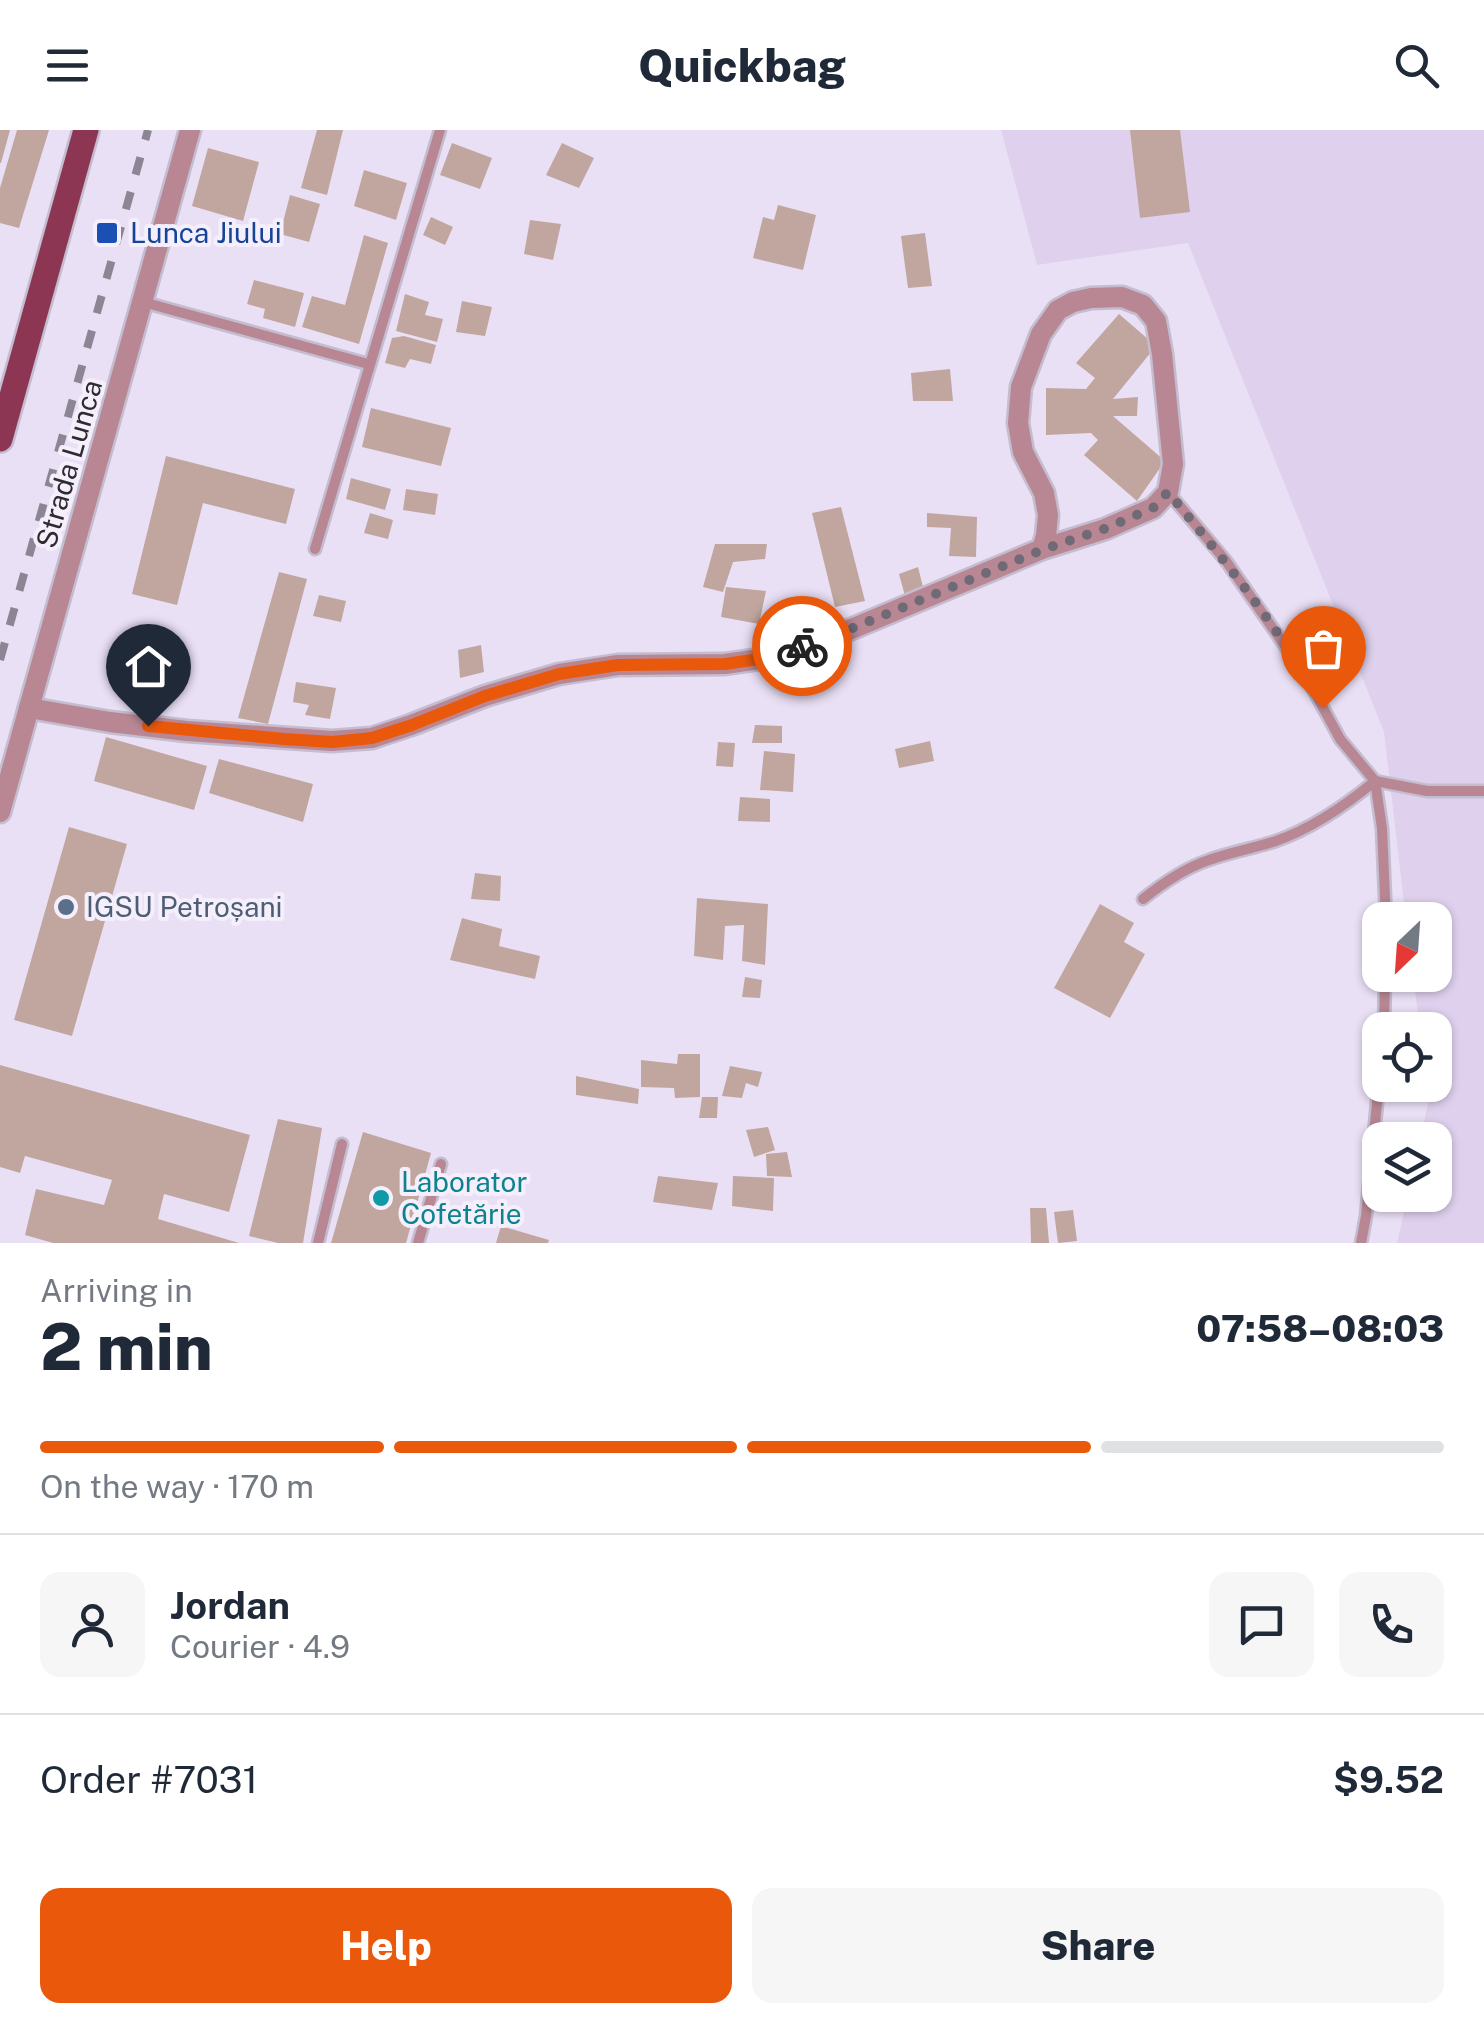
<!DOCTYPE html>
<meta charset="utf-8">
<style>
body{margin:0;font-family:"Public Sans",sans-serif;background:#f6f6f7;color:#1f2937;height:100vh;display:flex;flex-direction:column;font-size:38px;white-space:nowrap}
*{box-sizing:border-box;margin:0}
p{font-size:32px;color:#747a83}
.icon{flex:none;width:55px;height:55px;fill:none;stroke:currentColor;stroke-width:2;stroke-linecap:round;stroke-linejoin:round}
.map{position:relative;height:1113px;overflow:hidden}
.drawer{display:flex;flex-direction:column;background:#fff;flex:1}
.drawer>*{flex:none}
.needle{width:65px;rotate:205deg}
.buttons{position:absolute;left:1362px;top:772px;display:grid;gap:20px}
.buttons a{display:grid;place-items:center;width:90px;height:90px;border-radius:20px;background:#fff;box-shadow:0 2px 8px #0004;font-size:50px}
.pin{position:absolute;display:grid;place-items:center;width:85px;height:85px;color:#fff;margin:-102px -42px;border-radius:50% 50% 50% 0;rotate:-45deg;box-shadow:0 0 10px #0007}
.pin .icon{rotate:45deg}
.courier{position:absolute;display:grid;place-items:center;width:100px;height:100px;margin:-50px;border:8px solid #ea580c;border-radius:50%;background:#fff;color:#222;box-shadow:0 2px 12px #0007}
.headline em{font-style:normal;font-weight:800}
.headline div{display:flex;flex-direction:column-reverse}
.headline{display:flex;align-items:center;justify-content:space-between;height:170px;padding:0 40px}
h1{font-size:65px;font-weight:800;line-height:75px}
.bar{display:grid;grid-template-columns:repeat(4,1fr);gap:15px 10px;align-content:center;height:120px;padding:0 40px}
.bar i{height:12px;border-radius:8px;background:#e0e1e3}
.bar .selected{background:#ea580c}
.bar p{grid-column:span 4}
.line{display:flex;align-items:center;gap:25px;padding:0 40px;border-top:2px solid #e0e1e3}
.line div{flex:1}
.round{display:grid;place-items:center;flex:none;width:105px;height:105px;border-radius:20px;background:#f6f6f7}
.cta{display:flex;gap:20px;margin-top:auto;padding:20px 40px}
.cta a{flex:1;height:115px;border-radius:20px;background:#ea580c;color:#fff;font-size:40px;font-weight:800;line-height:115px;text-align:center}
.cta a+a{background:#f6f6f7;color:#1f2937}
header{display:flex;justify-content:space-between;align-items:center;height:130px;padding:0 40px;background:#fff;font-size:45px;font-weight:800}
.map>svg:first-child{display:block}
</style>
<header><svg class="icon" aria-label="menu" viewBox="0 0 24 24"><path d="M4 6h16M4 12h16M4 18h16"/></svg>Quickbag<svg class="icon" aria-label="search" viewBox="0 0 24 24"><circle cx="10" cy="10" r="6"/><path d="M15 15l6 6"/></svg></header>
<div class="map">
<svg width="1484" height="1113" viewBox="0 0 1484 1113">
<rect width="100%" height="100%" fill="#eae0f6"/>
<polygon fill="#dfd1ee" points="1001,0 1484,0 1484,1113 1397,1113 1408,1065 1435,1065 1435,1010 1420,1010 1428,974 1426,955 1435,955 1435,900 1420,900 1413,845 1435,845 1435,790 1406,790 1384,602 1188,113 1037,135"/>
<g fill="#c0a69f">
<polygon points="0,0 10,0 1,33 0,33"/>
<polygon points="17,0 49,0 19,98 0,93 0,58"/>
<polygon points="317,0 343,0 327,65 301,58"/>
<polygon points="1130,0 1180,0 1190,82 1140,88"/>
<polygon points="452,13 492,28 480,59 440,45"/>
<polygon points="562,13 594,28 579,58 546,45"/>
<polygon points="208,18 259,32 243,91 192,76"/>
<polygon points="364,40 407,53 396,90 354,76"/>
<polygon points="290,65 320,74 309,112 280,104"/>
<polygon points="778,75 816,85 803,140 753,128 763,87 774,90"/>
<polygon points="431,87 453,97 445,115 423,105"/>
<polygon points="530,90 561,94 553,130 524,124"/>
<polygon points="925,103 932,156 908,158 901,106"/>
<polygon points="364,105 388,113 359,214 302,197 312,166 345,175"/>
<polygon points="254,150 304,163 295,197 263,188 265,179 247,174"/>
<polygon points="405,164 429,172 425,185 443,189 437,212 396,201"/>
<polygon points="462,171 492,177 485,206 456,202"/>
<polygon points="1119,184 1156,216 1113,269 1138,267 1137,286 1113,286 1165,331 1137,371 1084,325 1098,310 1091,303 1046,305 1046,258 1086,259 1095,248 1076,233"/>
<polygon points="404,206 436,215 431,234 410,229 405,238 385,233 392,208"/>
<polygon points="950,239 953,271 913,271 911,243"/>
<polygon points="371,278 451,298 441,336 362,317"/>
<polygon points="166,326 295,359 286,394 203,373 177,475 132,464"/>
<polygon points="351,348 391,359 385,380 346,369"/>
<polygon points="406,359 438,364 435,385 403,380"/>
<polygon points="841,377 865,471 835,477 812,383"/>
<polygon points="370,383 393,390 388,409 364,403"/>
<polygon points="927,383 977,387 976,427 949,426 951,398 927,397"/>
<polygon points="715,414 767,414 765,429 733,432 723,462 703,457"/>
<polygon points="918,437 924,461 905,466 899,444"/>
<polygon points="279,442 307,449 268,594 238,588"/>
<polygon points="726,457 766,461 759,494 721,487"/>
<polygon points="319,465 346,471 341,492 313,486"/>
<polygon points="481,515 484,542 460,548 458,520"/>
<polygon points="296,552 336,558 330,589 305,585 309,575 293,572"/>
<polygon points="755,595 782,596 782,613 752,613"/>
<polygon points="106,607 207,636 194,680 94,651"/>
<polygon points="930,611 934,631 899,638 895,619"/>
<polygon points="718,612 735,613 733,637 716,636"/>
<polygon points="764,621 795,624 793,662 760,660"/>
<polygon points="219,629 313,654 303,692 209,663"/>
<polygon points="740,667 770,669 770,692 738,691"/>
<polygon points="69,697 127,714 72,906 14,890"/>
<polygon points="475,743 501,746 500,771 471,769"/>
<polygon points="697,768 768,774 765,835 742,831 744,795 725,796 723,830 694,826"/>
<polygon points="1100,774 1134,793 1124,812 1145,824 1110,888 1054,858"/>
<polygon points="462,788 502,799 499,816 540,826 535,849 450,830"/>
<polygon points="745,847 762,850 760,868 742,867"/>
<polygon points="678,924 700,924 700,967 675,968 674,958 641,957 641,930 677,934"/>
<polygon points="0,935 250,1005 229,1082 164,1064 158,1089 239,1113 53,1113 25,1105 36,1059 104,1075 112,1050 25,1026 20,1043 0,1037"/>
<polygon points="730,936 762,942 758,957 746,953 742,968 722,966"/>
<polygon points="576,946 639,959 638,974 576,965"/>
<polygon points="702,967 718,967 717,988 699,988"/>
<polygon points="278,989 322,998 303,1113 278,1113 249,1106"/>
<polygon points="768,997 775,1020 754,1027 746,1000"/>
<polygon points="363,1002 431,1023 406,1113 331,1113"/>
<polygon points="787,1022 792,1047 767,1046 766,1024"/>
<polygon points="658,1046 718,1053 712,1080 653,1072"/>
<polygon points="733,1046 774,1048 773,1081 732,1076"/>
<polygon points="1030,1078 1046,1078 1049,1113 1031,1113"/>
<polygon points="1073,1080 1077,1111 1058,1113 1054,1082"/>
<polygon points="501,1096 549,1110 548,1113 496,1113"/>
</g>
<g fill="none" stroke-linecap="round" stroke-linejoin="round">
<g stroke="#c4bccf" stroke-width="15">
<g id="service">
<polyline points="143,172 368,234"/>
<polyline points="1168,362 1226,431 1306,546 1340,609 1375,651 1427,661 1484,661"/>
<polyline points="315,419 440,0"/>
<polyline points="1375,651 1382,698 1386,790"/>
<path d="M 1143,769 C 1163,753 1185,738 1209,730 C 1231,722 1255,718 1276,711 C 1313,698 1346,675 1375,651"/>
<polyline points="1384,900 1385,845"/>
<polyline points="318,1113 342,1014"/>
<polyline points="418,1113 441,1034"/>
<polyline points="1361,1113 1366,1086 1380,942"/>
</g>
</g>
<g stroke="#c4bccf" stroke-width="25">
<g id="minor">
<polyline points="29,578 110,592 187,601 332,611 372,608 411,595 485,566 559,544 618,535 725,534 766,528 849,500 1042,419 1105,399 1153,378 1168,362 1173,334 1162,224 1156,191 1143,175 1122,167 1091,168 1073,172 1058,180 1041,204 1021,257 1018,293 1023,322 1044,363 1048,385 1046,406 1042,419"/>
<polyline points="0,682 190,0"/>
</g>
</g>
<g stroke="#c4bccf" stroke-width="30">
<polyline id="primary" points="0,309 86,0"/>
</g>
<use href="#service" stroke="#b98794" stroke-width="10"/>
<use href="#minor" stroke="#b98794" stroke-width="20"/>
<use href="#primary" stroke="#8c3653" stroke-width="25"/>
<polyline stroke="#8c8594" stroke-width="8" stroke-dasharray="18 18" stroke-linecap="butt" points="0,530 148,0"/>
</g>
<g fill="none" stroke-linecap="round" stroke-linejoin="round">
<path stroke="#706a77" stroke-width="10" stroke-dasharray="0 18" d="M 802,516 L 848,500 L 1042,420 L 1104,399 L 1153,378 L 1168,362 C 1224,430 1281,499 1323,578"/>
<polyline stroke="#ea580c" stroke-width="12" points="148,596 284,609 332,612 372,608 412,595 485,566 559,544 618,535 725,534 766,528 802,516"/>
</g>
<rect fill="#1a4fb4" stroke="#f5effc" stroke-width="4" x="95" y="91" width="24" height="24" rx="5"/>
<circle fill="#5c6f8a" stroke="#f5effc" stroke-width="4" cx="66" cy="777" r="10"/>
<circle fill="#0f9aa8" stroke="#f5effc" stroke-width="4" cx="381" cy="1068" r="10"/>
<g text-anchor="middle" stroke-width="8" stroke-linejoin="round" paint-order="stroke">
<g font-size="28" fill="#164399" stroke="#f5effc" text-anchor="start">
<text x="130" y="113">Lunca Jiului</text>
</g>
<g font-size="28" fill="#2e2a32" stroke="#f5effc">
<text transform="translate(69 334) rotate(-74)" y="10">Strada Lunca</text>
</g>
<g font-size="28" fill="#4e5e75" stroke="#f5effc" text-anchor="start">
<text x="86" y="787">IGSU Petroșani</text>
</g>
<g font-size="28" fill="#0d838f" stroke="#f5effc" text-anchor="start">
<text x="401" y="1062">Laborator<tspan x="401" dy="32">Cofetărie</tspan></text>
</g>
</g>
</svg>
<div class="buttons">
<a><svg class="needle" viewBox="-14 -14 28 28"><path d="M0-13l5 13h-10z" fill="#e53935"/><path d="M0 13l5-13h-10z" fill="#747a83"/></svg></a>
<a><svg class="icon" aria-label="locate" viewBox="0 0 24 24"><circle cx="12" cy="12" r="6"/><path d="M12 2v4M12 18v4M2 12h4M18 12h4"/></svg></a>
<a><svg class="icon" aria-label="layers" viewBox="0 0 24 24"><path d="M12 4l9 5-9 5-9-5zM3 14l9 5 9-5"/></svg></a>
</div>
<div class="pin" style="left:1323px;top:578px;background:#ea580c"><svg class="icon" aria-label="bag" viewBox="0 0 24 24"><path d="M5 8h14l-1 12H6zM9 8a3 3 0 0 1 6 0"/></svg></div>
<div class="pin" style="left:148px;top:596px;background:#1f2937"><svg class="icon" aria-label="home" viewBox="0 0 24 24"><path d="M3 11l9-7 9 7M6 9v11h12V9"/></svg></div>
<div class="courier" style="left:802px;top:516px"><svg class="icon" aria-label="bike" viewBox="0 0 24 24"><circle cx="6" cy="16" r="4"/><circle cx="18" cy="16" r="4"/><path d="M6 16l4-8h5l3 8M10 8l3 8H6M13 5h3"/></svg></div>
</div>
<section class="drawer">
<div class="headline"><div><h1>2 min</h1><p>Arriving in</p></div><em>07:58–08:03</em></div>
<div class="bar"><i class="selected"></i><i class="selected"></i><i class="selected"></i><i></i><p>On the way · 170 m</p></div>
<div class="line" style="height:180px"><a class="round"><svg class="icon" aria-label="person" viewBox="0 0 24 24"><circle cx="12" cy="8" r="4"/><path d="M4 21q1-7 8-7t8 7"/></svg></a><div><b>Jordan</b><p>Courier · 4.9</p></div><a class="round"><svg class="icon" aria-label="chat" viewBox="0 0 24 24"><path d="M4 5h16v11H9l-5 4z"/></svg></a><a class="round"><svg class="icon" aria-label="phone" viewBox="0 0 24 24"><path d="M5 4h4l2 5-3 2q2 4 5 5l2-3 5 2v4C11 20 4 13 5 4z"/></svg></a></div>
<div class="line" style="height:130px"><div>Order #7031</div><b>$9.52</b></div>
<div class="cta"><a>Help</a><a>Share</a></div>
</section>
